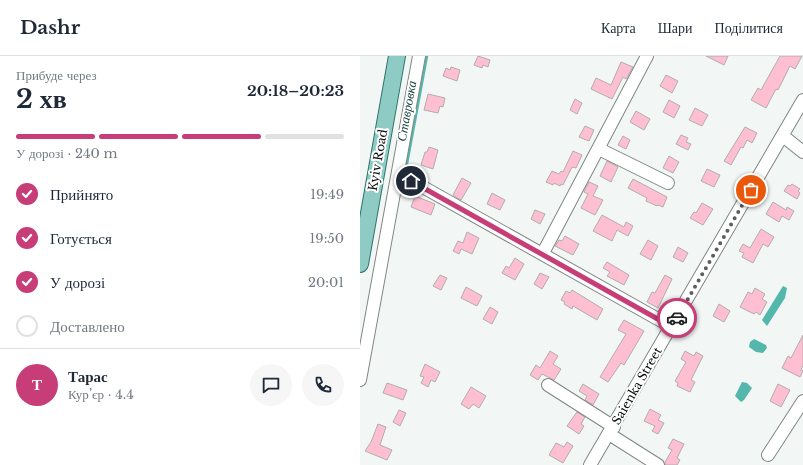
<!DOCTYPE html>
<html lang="uk">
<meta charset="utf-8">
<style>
body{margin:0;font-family:"Libre Baskerville",serif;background:#f6f6f7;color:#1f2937;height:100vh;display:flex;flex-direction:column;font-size:15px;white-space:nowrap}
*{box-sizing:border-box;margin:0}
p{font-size:13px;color:#747a83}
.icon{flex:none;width:22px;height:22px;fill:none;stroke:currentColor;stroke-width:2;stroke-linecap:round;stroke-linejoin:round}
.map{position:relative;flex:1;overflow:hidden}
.sheet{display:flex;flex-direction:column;background:#fff;width:360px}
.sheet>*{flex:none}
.pin{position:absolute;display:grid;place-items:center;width:34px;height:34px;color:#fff;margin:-17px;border:2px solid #fff;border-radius:50%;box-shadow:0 1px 4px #0007}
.courier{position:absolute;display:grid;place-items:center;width:40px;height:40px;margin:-20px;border:3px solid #c73d77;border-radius:50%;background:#fff;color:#222;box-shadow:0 1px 5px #0007}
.overview em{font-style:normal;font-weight:700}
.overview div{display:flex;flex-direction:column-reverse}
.overview{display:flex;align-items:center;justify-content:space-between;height:68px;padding:0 16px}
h1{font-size:26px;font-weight:700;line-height:30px}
.bar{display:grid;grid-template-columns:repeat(4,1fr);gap:6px 4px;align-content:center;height:48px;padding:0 16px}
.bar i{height:5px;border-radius:3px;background:#e0e1e3}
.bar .active{background:#c73d77}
.bar p{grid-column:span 4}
.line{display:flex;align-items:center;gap:10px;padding:0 16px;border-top:1px solid #e0e1e3}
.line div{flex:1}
.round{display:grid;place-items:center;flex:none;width:42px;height:42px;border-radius:21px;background:#f6f6f7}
ol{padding:0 16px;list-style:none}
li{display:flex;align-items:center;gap:12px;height:44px}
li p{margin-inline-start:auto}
li .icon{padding:4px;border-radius:50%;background:#c73d77;color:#fff;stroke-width:4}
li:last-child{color:#747a83}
li i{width:22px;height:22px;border:2px solid #e0e1e3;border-radius:50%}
header{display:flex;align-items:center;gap:24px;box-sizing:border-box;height:56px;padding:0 20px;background:#fff;border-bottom:1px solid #e0e1e3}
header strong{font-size:19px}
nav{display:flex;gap:22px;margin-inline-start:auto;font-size:14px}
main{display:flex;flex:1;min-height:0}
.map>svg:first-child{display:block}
</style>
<header>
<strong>Dashr</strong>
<nav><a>Карта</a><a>Шари</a><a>Поділитися</a></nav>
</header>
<main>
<section class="sheet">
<div class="overview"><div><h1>2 хв</h1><p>Прибуде через</p></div><em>20:18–20:23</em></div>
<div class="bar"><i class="active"></i><i class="active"></i><i class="active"></i><i></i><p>У дорозі · 240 m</p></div>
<ol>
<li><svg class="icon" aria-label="check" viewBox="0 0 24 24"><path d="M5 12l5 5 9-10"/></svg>Прийнято<p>19:49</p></li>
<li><svg class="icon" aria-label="check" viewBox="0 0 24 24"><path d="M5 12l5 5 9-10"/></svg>Готується<p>19:50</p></li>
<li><svg class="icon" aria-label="check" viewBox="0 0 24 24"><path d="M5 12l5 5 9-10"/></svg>У дорозі<p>20:01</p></li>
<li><i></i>Доставлено</li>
</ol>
<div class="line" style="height:72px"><b class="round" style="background:#c73d77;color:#fff">Т</b><div><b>Тарас</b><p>Кур’єр · 4.4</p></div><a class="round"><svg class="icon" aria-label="chat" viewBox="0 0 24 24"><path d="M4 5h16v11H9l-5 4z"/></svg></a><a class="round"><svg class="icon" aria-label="phone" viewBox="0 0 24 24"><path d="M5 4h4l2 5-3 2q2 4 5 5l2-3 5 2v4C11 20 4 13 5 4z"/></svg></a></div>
</section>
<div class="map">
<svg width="443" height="409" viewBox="0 0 443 409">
<rect width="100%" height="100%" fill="#f2f7f6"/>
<g fill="#53b7ac">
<polygon points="423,230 427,232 425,242 407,270 402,264"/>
<polygon points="394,283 406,289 407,292 403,297 396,296 389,291 390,286"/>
<polygon points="382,326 387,327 392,332 384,344 381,346 375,340"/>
</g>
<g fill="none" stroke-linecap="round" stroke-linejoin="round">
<polyline stroke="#53b7ac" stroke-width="2.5" points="46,113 67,0"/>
</g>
<g fill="#febfd2" stroke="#b2adae">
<polygon points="118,0 130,4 128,11 123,9 122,12 114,9"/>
<polygon points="346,0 368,0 364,9"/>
<polygon points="420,0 442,0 435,13 430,10 418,34 416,33 406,52 391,44 398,32 401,34"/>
<polygon points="261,6 273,11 266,23 263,21 252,43 231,33 236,22 251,29"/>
<polygon points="91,11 100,14 97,25 83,20 86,12 90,14"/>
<polygon points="306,19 318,25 312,37 300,30"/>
<polygon points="68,38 85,42 83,51 80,50 78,57 64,54"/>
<polygon points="215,43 222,47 217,58 210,54"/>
<polygon points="309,44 320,50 314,62 303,56"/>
<polygon points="335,52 348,59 342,70 329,64"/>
<polygon points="276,55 290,63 284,74 270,66"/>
<polygon points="225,70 234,74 229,85 219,81"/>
<polygon points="385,71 397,77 392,87 387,84 383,92 381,91 371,109 364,105"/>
<polygon points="321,79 328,82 326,86 331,88 328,94 316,88"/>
<polygon points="263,80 270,84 266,93 258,89"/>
<polygon points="69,91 78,94 73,113 61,109 65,96 67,96"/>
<polygon points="213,95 222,99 216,112 212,111 203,129 201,128 200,130 194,127 193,129 186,126 192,115 199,118 201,115 203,116"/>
<polygon points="309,100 319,106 313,117 303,112"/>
<polygon points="247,105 258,111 251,126 240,120"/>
<polygon points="347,113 360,119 354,131 341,125"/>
<polygon points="102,122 111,127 101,144 93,139"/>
<polygon points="273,123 307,141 303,151 298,149 297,150 286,145 287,142 268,132"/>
<polygon points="229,126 238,130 233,140 243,144 235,159 221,152 228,138 224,136"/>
<polygon points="432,128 440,133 438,135 440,137 437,143 424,135 428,129 430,130"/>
<polygon points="132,137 145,144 140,154 127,148"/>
<polygon points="55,140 75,148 71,159 51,151"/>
<polygon points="413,146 426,154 427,151 434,155 429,164 422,160 419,166 406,158"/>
<polygon points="342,147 353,153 343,169 330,162 334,156 336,157"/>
<polygon points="175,154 185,158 180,168 171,163"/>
<polygon points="242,159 264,171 266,166 273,170 268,180 257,174 252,185 233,175"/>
<polygon points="401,173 414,181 408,191 403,188 393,207 382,201 384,197 379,195 383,188 390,192"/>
<polygon points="107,176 119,182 112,198 101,193 99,198 93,195 98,185 103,187"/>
<polygon points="205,180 219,188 213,199 195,190 199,184 202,185"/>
<polygon points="288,184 298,190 291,204 280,198"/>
<polygon points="318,191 328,197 323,206 313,201"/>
<polygon points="155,202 164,208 155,224 142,217 146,210 149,212"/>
<polygon points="247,206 269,219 264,229 247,220 250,216 243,212"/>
<polygon points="180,217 189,221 182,233 174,228"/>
<polygon points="80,219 87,222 81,234 73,230"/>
<polygon points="305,219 312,223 298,252 287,246 292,236 295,237"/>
<polygon points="106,231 122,240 117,250 101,242"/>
<polygon points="395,232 405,238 402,243 407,246 400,259 396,256 394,258 380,251 388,236 392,238"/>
<polygon points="212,234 243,253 237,264 213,250 212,253 204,248 205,246 201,244 206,235 210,237"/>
<polygon points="359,248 370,255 364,266 353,260"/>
<polygon points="130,251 138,256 132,268 123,263"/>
<polygon points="264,264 284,275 264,309 261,307 248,326 240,321 266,278 258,274"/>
<polygon points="443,279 443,309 441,314 443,315 440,321 422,312 428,300 431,302"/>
<polygon points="190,295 198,300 193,308 201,313 194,324 182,318 178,324 170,319 176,309 180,312"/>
<polygon points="325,295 334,300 336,296 343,300 331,324 335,326 330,336 317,330 318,327 315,325 326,306 321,303"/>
<polygon points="65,308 80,316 75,326 71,324 68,331 61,327 64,321 60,320"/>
<polygon points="27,327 47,334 43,344 23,337"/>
<polygon points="223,328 239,338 233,349 225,344 227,340 219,335"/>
<polygon points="418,328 430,334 421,351 410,345"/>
<polygon points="111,331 126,340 119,352 113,348 109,353 101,348"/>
<polygon points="290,353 301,359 298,364 304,367 298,378 292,375 295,370 284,365"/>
<polygon points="39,354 46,357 40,370 33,366"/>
<polygon points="217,356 225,361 221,368 224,370 219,378 207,370"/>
<polygon points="18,368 26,371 20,389 32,394 27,404 5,395 11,386"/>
<polygon points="313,383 324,388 317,402 320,404 317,409 305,409 305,406 312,394 308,392"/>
<polygon points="207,386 213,390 203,407 189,399 196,387 204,391"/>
</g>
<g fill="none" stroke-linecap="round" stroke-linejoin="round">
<g stroke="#818685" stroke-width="14">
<g id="minor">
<polyline points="423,80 443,96"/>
<polyline points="239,93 308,127"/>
<polyline points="38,117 312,271"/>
<polyline points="183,197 287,0"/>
<polyline points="0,324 59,0"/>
<polyline points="188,329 254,371"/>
<polyline points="249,378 298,409"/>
<polyline points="408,399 443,345"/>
<polyline points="230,409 443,44"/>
</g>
</g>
<g stroke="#2f726b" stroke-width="18">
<polyline id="major" points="0,208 37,0"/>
</g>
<use href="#minor" stroke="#fff" stroke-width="12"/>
<use href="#major" stroke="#8ecbc5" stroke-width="16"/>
</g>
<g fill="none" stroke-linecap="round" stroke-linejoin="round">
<polyline stroke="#5c5f5f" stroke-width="4" stroke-dasharray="0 7.2" points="317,262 391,134"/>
<polyline stroke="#c73d77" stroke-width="5" points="51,125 312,271 317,262"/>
</g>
<g text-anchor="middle" stroke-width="4" stroke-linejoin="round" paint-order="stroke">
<g font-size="12" fill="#0b0d0d" stroke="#fff">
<text transform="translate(18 104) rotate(-80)" y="4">Kyiv Road</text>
<text transform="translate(277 330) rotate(-60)" y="4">Saienka Street</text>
</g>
<g font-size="13" font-style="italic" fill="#184540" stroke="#fff">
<text transform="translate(46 55) rotate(-80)" y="5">Ставровка</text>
</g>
</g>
</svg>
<div class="pin" style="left:391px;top:134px;background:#ea580c"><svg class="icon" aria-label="bag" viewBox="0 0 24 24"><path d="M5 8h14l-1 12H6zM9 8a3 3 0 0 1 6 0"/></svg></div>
<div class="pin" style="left:51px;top:125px;background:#1f2937"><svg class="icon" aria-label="home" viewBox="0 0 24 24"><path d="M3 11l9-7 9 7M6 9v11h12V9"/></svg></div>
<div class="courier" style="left:317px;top:262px"><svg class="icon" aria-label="car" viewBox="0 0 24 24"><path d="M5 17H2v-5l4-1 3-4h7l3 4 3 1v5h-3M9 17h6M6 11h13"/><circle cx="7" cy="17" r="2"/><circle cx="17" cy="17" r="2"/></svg></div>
</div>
</main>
